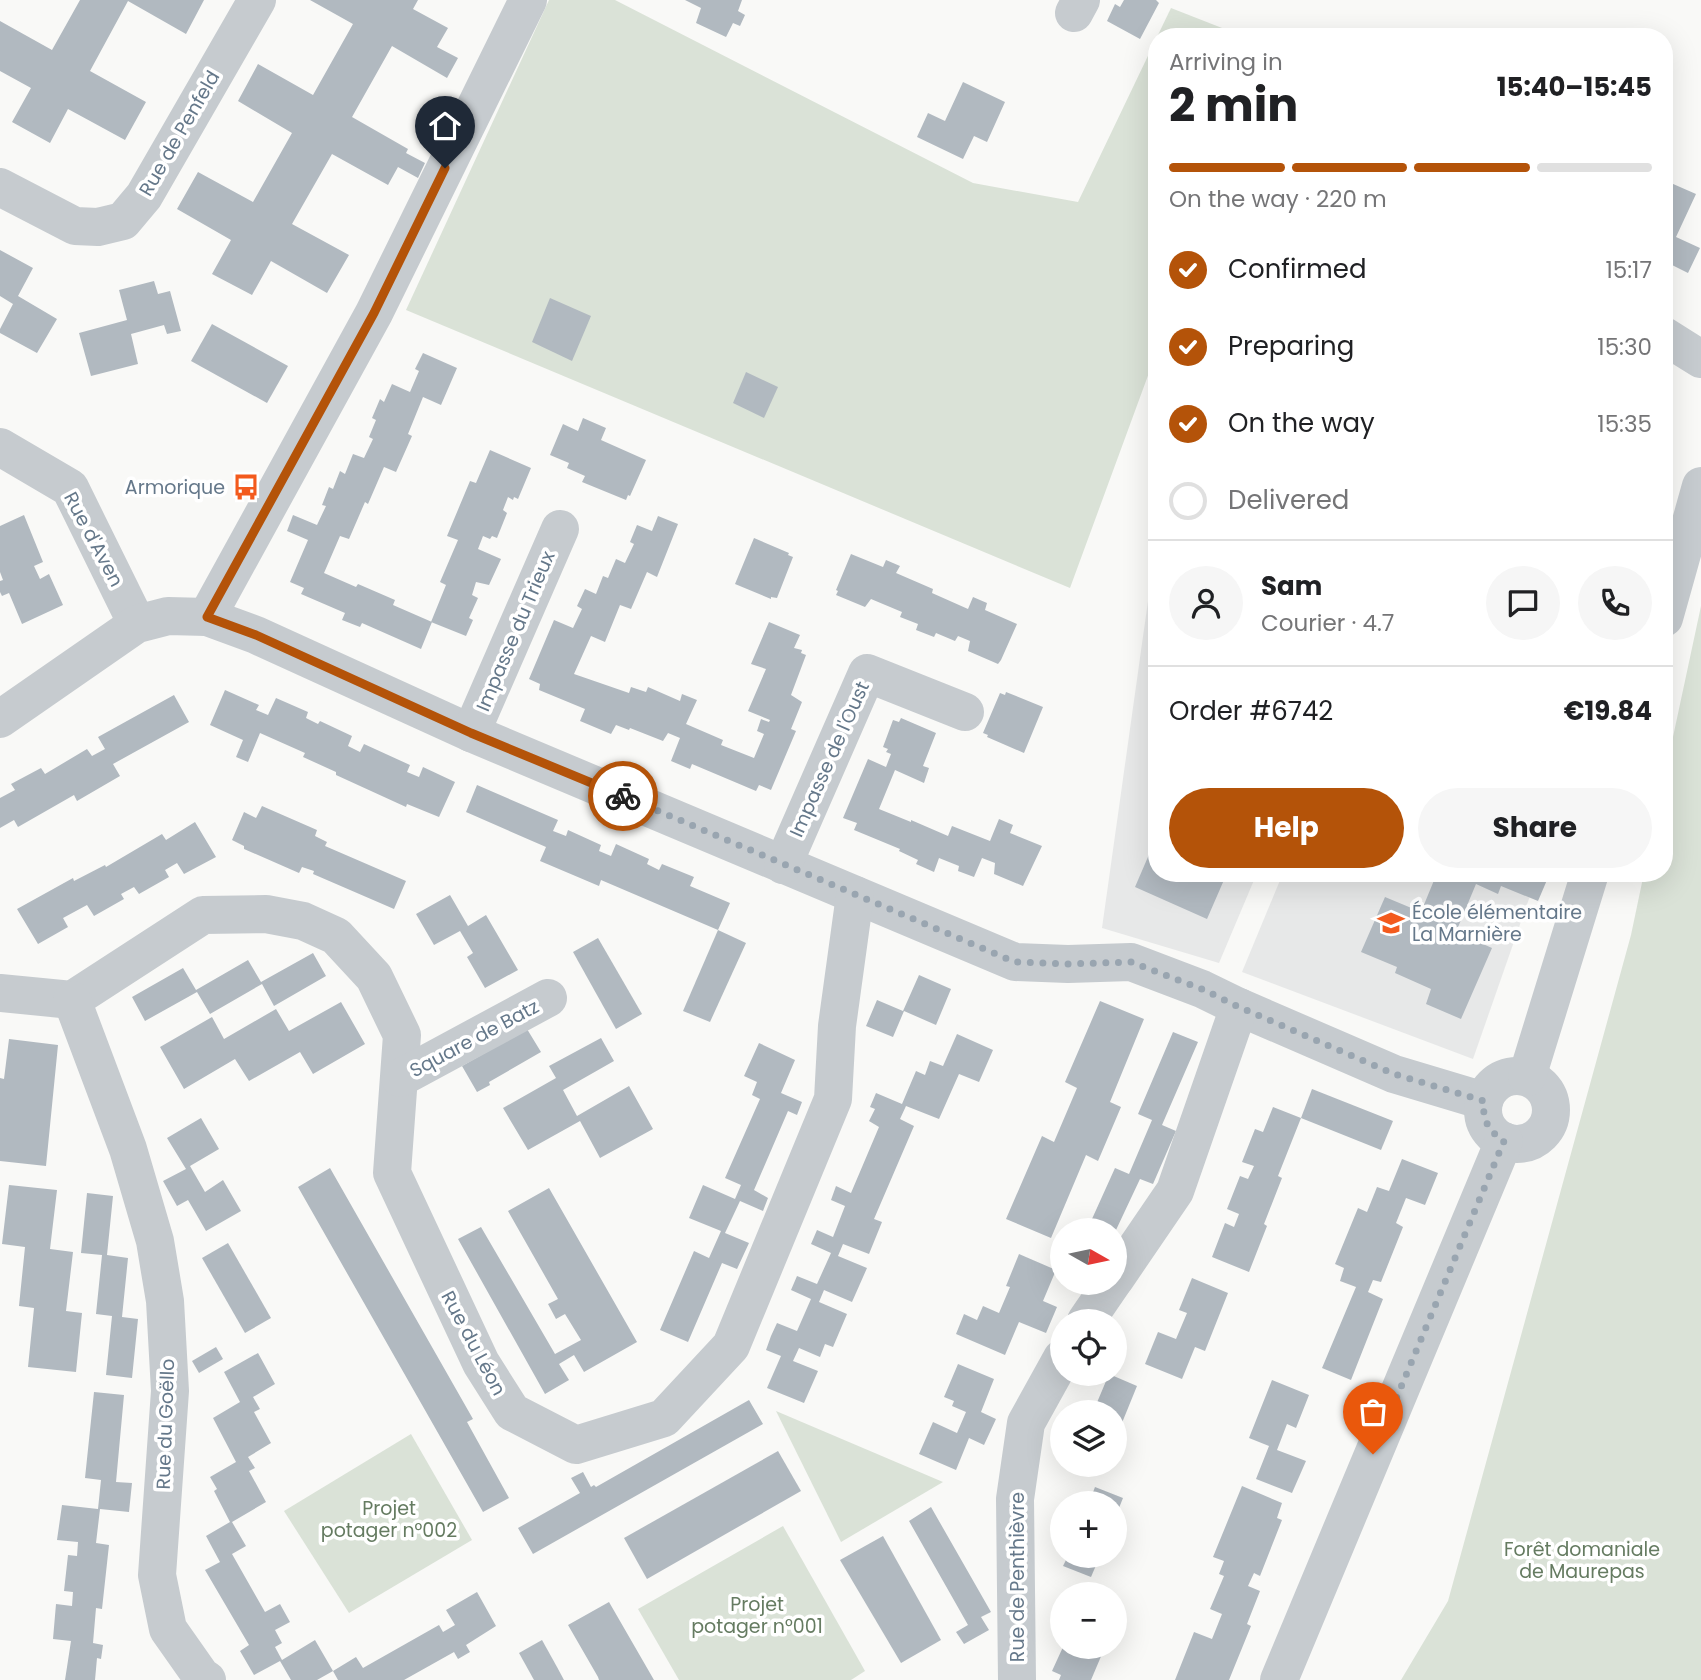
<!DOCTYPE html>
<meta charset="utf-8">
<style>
body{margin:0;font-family:Poppins,sans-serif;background:#f6f6f6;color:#202124;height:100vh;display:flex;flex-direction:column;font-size:26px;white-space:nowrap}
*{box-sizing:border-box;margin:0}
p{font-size:23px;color:#757577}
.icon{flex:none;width:38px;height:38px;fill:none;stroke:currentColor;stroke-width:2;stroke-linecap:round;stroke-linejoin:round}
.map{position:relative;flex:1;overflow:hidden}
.side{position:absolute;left:1148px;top:28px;width:525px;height:854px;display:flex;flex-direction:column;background:#fff;border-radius:28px;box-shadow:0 7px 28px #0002}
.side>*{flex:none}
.needle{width:46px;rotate:99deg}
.tools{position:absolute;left:1050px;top:1218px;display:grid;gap:14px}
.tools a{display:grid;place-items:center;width:77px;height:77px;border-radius:50%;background:#fff;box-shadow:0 7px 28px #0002;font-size:35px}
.pin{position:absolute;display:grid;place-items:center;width:60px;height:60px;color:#fff;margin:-72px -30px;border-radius:50% 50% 50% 0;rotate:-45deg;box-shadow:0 0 7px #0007}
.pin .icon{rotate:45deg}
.courier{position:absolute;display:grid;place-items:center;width:70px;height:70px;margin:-35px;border:5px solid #b45309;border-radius:50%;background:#fff;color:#222;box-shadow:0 2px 9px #0007}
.summary em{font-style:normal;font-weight:700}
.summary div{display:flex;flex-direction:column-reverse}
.summary{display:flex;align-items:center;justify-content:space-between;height:119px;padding:0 21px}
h1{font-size:46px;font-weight:700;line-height:52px}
.bar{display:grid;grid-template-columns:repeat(4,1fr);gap:10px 7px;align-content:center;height:84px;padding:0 21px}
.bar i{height:9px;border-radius:5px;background:#e0e0e0}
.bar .selected{background:#b45309}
.bar p{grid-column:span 4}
.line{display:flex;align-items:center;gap:18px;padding:0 21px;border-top:2px solid #e0e0e0}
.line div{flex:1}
.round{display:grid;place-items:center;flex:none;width:74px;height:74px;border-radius:37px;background:#f6f6f6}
ol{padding:0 21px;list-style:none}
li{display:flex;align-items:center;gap:21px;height:77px}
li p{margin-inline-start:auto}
li .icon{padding:7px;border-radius:50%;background:#b45309;color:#fff;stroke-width:4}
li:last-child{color:#757577}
li i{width:38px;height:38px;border:4px solid #e0e0e0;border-radius:50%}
.button{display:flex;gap:14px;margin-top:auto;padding:14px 21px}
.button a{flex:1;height:80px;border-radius:42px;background:#b45309;color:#fff;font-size:28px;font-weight:700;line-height:80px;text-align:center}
.button a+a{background:#f6f6f6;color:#202124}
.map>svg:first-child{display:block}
</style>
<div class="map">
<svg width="1701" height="1680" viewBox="0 0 1701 1680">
<rect width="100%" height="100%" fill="#f9f9f7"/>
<g fill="#e7e8e8">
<polygon points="1149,594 1157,597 1157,873 1257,873 1219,963 1102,928"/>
<polygon points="1283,873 1538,873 1473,1059 1242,972"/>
</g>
<g fill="#dae2d7">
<polygon points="549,0 615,0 973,183 1078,202 1157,37 1157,351 1070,588 406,310"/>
<polygon points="1171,8 1245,37 1157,37"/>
<polygon points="1701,606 1701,1680 1401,1680 1448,1601 1631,935 1644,873 1664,873 1664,779"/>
<polygon points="776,1411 943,1482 841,1542"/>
<polygon points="411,1434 472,1540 349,1613 284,1511"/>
<polygon points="783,1526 865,1671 851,1680 679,1680 638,1609"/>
</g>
<g fill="#b1b9c0">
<polygon points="80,0 204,0 186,34 128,1 90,71 146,102 125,140 68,109 50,143 12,122 31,88 0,71 0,21 52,50"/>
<polygon points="310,0 418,0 413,9 448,28 437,47 458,58 447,78 392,46 352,117 408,149 406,153 425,163 418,178 398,167 388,185 332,154 292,224 349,255 327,293 271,261 252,295 212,274 231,240 177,209 198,172 253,202 292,133 238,101 258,64 313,95 353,24"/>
<polygon points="685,0 742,0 738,11 745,15 740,26 733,23 726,37 696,23 701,8"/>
<polygon points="1124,0 1156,0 1159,3 1140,39 1107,21 1115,4 1120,7"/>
<polygon points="963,82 1005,102 987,142 974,136 963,159 917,137 928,113 945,121"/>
<polygon points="1664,180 1696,194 1676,237 1700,248 1688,273 1664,261"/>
<polygon points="0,250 33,268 18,296 57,319 37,353 0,333 0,329 13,304 0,296"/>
<polygon points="154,281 158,294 170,291 181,331 167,334 164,325 131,334 138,364 91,376 79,333 127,320 119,290"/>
<polygon points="550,298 591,316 572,361 532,342"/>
<polygon points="212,324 288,366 267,403 191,361"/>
<polygon points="423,353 457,368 441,405 423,397 408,434 412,436 396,472 384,467 368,504 365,502 349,539 340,536 324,573 356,587 358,584 395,600 393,605 432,622 421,649 362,623 360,627 342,620 345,613 301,594 304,588 290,582 308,540 287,531 293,515 317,525 326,506 322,505 329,487 333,489 340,471 345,474 353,454 364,458 373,439 369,437 376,420 372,418 380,399 384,402 392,384 410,392 419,371 415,369"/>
<polygon points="746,372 778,387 764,418 733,403"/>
<polygon points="583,418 606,428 601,440 646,460 630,496 628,495 626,500 582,482 585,476 567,468 569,463 550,455 563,424 578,431"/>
<polygon points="490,450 531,468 518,499 514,497 513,500 508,497 503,510 507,513 497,538 492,536 490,539 483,536 478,549 501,559 489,585 476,582 472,595 478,598 469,618 473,620 466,636 431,622 446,585 440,582 458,540 447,536 470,481 476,483"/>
<polygon points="24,515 43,562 34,566 40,579 49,574 63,605 22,624 9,593 2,596 0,592 0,581 3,580 0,572 0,526"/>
<polygon points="658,516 678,524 657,577 647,572 631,609 620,605 605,642 591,636 574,674 629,693 631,687 646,692 648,687 680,701 682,694 697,700 686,724 723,740 721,745 754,758 764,734 757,731 761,719 769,722 770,720 748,711 766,669 751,664 769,622 800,635 794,648 802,650 801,653 806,655 791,695 802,702 791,729 796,731 771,790 759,785 756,791 692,764 690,769 671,761 680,738 668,733 663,741 630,728 629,730 616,725 611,734 580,721 585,709 539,690 540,684 529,679 554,620 573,628 582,609 577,606 585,589 596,594 603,576 608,578 616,559 625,563 634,544 630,542 637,525 652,531"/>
<polygon points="754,538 789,553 788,555 793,557 777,598 771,597 771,599 735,584"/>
<polygon points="851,554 883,567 886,560 900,566 896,573 933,589 932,593 968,609 973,597 987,603 985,610 1017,624 1001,660 998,664 968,651 970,641 958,636 955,641 936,633 934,637 916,630 918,624 900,617 902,612 871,599 865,607 836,595 838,591 836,590"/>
<polygon points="225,690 259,705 256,710 268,715 276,698 308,712 306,718 318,724 320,721 352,736 348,746 360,752 364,744 410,765 407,772 419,777 423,767 455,782 439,817 407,804 406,807 336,775 336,772 303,757 305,753 260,733 248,762 236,757 243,740 210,725"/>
<polygon points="1006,692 1043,707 1024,753 987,737 988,735 983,733 1000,693 1005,695"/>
<polygon points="174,695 189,722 113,764 120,776 77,801 74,795 18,827 14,820 0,828 0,798 15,790 11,784 41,768 45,774 87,749 92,756 105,749 98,737"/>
<polygon points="901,718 936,733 923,766 929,768 924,783 895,770 879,809 911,822 911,820 948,836 952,826 990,841 999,819 1013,825 1010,833 1042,846 1023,886 994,874 995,863 982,858 974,877 958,871 959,866 939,858 934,872 916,864 918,860 899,851 900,849 854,830 857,823 843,818 868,759 886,767 891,754 886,752 888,749 883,747 893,720 899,722"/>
<polygon points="477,785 558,820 553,831 566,836 568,830 601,845 599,851 611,856 616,844 649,859 647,864 659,870 662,864 694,877 690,886 730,903 718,930 601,880 599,886 540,861 546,847 466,812"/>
<polygon points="262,806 317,830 315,836 327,842 325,846 406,881 394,909 313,874 314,871 302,867 299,873 244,849 244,846 232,840 244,812 256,818"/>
<polygon points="195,822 216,857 184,874 177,863 165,870 169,877 139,894 134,887 121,894 124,899 94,916 87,905 63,918 68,927 38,944 17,909 73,878 74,881 105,865 106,867 162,834 166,840"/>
<polygon points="1157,836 1157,873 1227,873 1207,919 1135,887"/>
<polygon points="1437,873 1550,873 1538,901 1501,886 1498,894 1476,884 1456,932 1492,948 1461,1019 1426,1004 1431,989 1395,973 1397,967 1361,952 1385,897 1421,912"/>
<polygon points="450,895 468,926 486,915 518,970 485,988 467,957 473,953 460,931 434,945 416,914"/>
<polygon points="718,930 746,943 710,1022 683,1011"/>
<polygon points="598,938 642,1014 616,1029 573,952"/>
<polygon points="313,953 326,976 274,1006 262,984 210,1014 197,992 145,1021 132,997 183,968 196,990 248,960 261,982"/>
<polygon points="919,975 951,989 936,1025 904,1011 893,1037 866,1026 877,1000 903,1011"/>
<polygon points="1100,1001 1144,1019 1110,1102 1121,1107 1098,1161 1086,1155 1051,1238 1006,1219 1042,1136 1054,1142 1077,1088 1065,1082"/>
<polygon points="341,1002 365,1044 313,1074 300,1052 249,1081 235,1059 184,1089 160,1047 212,1017 224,1039 276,1009 289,1031"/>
<polygon points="527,1029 541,1052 489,1082 490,1085 477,1092 462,1066"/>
<polygon points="1173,1032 1198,1042 1162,1125 1176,1131 1153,1184 1140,1179 1116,1230 1087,1230 1115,1168 1129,1174 1152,1120 1138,1114"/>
<polygon points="957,1034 993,1050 979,1082 959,1074 939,1119 906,1106 900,1119 914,1126 874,1219 882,1222 869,1254 843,1244 838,1256 867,1268 852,1302 824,1290 819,1302 847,1314 833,1347 825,1344 820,1357 799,1348 793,1361 818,1371 804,1403 767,1388 781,1356 766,1350 771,1336 777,1323 797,1331 811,1299 791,1290 797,1276 817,1284 831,1253 811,1244 817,1230 833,1237 845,1206 831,1200 836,1186 851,1193 879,1127 869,1121 875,1109 870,1107 876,1093 902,1104 916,1071 925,1075 930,1061 943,1066"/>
<polygon points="601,1038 614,1061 563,1090 577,1116 629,1086 653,1129 600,1158 580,1121 528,1150 503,1108 556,1078 549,1066"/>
<polygon points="9,1039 58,1045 46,1166 0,1161 0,1078 4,1079"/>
<polygon points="759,1043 795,1060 781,1093 802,1102 797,1115 788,1111 754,1190 768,1198 763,1211 740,1201 725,1233 749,1243 737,1269 722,1263 688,1342 660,1330 694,1251 709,1258 721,1231 689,1218 703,1185 735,1199 741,1185 725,1178 760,1099 752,1095 757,1082 744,1076"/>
<polygon points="1312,1089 1393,1121 1381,1150 1301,1118"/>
<polygon points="1273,1107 1301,1118 1278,1176 1282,1178 1264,1224 1267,1226 1249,1272 1212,1257 1225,1223 1234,1227 1239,1214 1227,1209 1240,1176 1248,1179 1254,1166 1242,1162 1255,1129 1263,1132"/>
<polygon points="201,1118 219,1149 190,1166 205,1192 223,1180 241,1211 206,1231 188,1200 177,1206 163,1181 186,1169 167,1138"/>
<polygon points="1402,1159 1438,1173 1425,1205 1406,1198 1396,1223 1403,1227 1381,1282 1373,1280 1368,1292 1383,1299 1351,1380 1322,1368 1356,1287 1340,1281 1344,1268 1335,1264 1358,1208 1367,1212 1377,1187 1389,1191"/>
<polygon points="330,1168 473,1419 467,1422 509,1498 483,1512 298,1187"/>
<polygon points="9,1185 57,1190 50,1249 73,1252 66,1311 82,1313 76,1372 28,1367 34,1308 19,1306 25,1247 2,1244"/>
<polygon points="549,1188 637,1342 584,1372 574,1355 559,1364 569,1380 545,1394 458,1239 481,1227 555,1354 581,1340 565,1314 556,1319 548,1304 558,1299 508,1211"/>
<polygon points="87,1193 113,1196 107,1255 128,1258 122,1317 138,1319 132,1378 106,1375 112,1316 96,1314 102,1255 81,1253"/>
<polygon points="228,1243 271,1318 245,1333 202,1258"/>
<polygon points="1019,1254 1056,1270 1043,1301 1057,1307 1046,1333 1019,1322 1005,1355 956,1334 964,1314 977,1320 983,1306 999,1313 1010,1287 1006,1286"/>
<polygon points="1192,1278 1228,1293 1205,1351 1195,1347 1182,1379 1145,1364 1158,1332 1176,1339 1187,1313 1179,1310"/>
<polygon points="216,1347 223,1359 199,1373 192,1361"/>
<polygon points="258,1353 275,1384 253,1397 260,1409 254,1412 271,1443 248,1457 255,1468 249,1471 266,1502 232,1522 246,1546 232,1554 265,1612 280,1604 290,1622 275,1630 282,1643 275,1647 282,1660 315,1640 333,1671 317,1680 291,1680 280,1661 254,1675 240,1651 249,1645 205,1570 220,1562 206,1536 230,1522 214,1491 217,1489 210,1477 236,1462 213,1418 240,1402 224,1372"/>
<polygon points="958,1364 994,1379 981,1412 996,1419 984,1445 969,1438 956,1470 919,1454 933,1422 957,1433 966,1412 952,1406 954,1401 944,1397"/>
<polygon points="1109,1374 1137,1386 1115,1440 1115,1412 1093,1412"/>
<polygon points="1272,1380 1309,1395 1296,1428 1287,1424 1277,1450 1306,1461 1292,1493 1256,1479 1269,1446 1249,1438"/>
<polygon points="94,1392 124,1395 116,1482 132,1483 129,1512 100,1509 96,1543 109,1545 102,1609 96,1608 93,1643 103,1645 101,1659 97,1658 95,1680 65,1680 71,1641 53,1639 56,1604 72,1606 73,1592 64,1591 68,1555 77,1556 78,1542 57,1540 62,1505 98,1509 101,1480 85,1478"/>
<polygon points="749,1400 763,1424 533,1554 518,1528 580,1493 571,1478 583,1472 591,1487 594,1485 596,1487"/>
<polygon points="778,1451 801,1491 647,1579 624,1538"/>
<polygon points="1242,1486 1282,1503 1277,1518 1282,1520 1260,1576 1254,1573 1248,1586 1260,1591 1247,1624 1251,1626 1229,1680 1175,1680 1194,1632 1212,1639 1222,1614 1210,1609 1224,1576 1219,1574 1224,1561 1213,1557"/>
<polygon points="1095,1487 1123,1498 1115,1518 1115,1503 1089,1503"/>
<polygon points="931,1507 991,1612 981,1617 989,1630 964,1644 956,1632 968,1625 909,1521"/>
<polygon points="883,1536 941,1640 901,1663 840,1560"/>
<polygon points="1068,1556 1100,1556 1091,1577 1063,1566"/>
<polygon points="477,1592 496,1626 466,1645 470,1652 458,1659 454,1652 404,1680 338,1680 333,1671 356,1657 363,1668 439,1625 443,1632 455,1625 446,1610"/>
<polygon points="609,1602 654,1680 599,1680 598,1677 568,1625"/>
<polygon points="542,1640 557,1667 564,1680 534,1680 519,1653"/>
<polygon points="1063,1647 1105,1647 1091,1680 1059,1680 1061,1675 1052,1671"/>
</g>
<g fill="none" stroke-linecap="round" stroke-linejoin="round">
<g stroke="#c6cbcf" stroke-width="38">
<polyline points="1074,13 1081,0"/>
<polyline points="0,187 75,226 98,227 123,221 144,196 257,0"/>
<polyline points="1664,336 1701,359"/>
<polyline points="0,447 70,488 137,624"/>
<polyline points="207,617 374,313 528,0"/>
<polyline points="1664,618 1701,486"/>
<polyline points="0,719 137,624 168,616 207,617 256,635 471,733 1015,962 1068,964 1131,962 1202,989 1239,1007 1394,1074 1484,1101"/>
<polyline points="471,733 560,529"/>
<polyline points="783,865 867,673 965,712"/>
<polyline points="0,993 72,1000 203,915 266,914 303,921 336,936 374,977 402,1035 392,1173 481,1363 512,1412 576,1445 664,1418 731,1346 833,1099 837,1026 855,895"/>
<polyline points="72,1000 128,1149 155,1241 165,1301 170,1391 157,1575 168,1629 201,1676 207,1680"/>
<circle cx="1517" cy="1110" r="34"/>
<polyline points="1527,1077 1590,873"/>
<polyline points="400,1078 548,998"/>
<polyline points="1115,1279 1175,1191 1239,1007"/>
<polyline points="1086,1321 1112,1283"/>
<polyline points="1017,1680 1015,1499 1026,1423 1062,1358"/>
<polyline points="1279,1680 1504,1141"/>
</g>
</g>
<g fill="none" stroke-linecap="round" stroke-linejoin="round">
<path stroke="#99a5b0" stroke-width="7" stroke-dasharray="0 12.6" d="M 623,796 L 1015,962 L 1068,964 L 1131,962 L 1202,989 L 1239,1007 L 1394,1074 L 1484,1101 C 1482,1119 1488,1131 1504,1141 L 1373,1454"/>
<polyline stroke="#b45309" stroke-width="9" points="445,168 374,313 207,617 256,635 471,733 623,796"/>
</g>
<defs>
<g id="bus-bare" transform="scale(2.1)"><path d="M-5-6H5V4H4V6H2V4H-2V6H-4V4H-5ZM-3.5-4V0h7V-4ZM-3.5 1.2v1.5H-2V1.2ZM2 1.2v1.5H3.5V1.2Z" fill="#f35a1d" stroke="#fff" stroke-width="2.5" paint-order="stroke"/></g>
<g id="school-bare" transform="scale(2.1)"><path d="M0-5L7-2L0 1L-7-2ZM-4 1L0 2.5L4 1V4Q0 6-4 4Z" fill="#f35a1d" stroke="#fff" stroke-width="2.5" paint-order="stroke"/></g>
</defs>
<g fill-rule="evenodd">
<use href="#bus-bare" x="246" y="487"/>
<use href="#school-bare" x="1391" y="923"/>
</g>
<g text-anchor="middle" stroke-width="7" stroke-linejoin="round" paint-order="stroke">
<g font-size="19" fill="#65788a" stroke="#fff">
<text transform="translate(179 133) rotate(-60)" y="7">Rue de Penfeld</text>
<text transform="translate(94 539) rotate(62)" y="7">Rue d'Aven</text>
<text transform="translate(515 631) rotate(-67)" y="7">Impasse du Trieux</text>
<text transform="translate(829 759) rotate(-66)" y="7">Impasse de l'Oust</text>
<text transform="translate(474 1038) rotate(-28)" y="7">Square de Batz</text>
<text transform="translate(474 1343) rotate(62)" y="7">Rue du Léon</text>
<text transform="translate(165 1424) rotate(-88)" y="7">Rue du Goëllo</text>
<text transform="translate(1017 1577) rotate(-90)" y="7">Rue de Penthièvre</text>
</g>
<g font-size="19" fill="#65788a" stroke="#fff" text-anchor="end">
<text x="225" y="494">Armorique</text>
<text x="1412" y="919" text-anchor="start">École élémentaire<tspan x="1412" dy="22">La Marnière</tspan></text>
</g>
<g font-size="19" fill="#657b61" stroke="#fff">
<text x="389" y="1515">Projet<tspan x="389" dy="22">potager n°002</tspan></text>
<text x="1582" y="1556">Forêt domaniale<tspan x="1582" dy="22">de Maurepas</tspan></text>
<text x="757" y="1611">Projet<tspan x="757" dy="22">potager n°001</tspan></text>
</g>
</g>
</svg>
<div class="tools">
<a><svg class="needle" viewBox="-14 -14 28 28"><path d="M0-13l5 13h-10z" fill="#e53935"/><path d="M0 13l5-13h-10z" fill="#757577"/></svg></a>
<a><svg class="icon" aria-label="locate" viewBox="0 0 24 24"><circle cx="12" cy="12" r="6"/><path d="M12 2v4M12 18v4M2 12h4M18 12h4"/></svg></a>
<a><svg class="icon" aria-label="layers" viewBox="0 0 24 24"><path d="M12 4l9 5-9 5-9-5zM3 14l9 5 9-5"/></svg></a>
<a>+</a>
<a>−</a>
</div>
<div class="pin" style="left:1373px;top:1454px;background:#ea580c"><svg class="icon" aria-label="bag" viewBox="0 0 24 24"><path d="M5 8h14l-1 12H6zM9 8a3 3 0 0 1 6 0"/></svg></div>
<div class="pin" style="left:445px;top:168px;background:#1f2937"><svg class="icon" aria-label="home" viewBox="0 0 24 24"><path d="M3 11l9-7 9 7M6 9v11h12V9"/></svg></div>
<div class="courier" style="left:623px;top:796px"><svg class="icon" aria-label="bike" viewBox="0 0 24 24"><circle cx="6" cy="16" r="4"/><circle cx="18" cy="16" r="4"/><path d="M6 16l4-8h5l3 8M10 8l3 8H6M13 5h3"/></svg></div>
<section class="side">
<div class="summary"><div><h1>2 min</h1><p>Arriving in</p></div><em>15:40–15:45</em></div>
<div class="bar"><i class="selected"></i><i class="selected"></i><i class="selected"></i><i></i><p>On the way · 220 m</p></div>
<ol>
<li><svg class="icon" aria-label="check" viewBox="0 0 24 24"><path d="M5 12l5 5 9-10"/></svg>Confirmed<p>15:17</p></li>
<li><svg class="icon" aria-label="check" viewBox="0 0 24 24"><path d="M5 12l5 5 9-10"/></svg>Preparing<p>15:30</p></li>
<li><svg class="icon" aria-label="check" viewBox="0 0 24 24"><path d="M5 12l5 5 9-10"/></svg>On the way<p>15:35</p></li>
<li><i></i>Delivered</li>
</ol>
<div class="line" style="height:126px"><a class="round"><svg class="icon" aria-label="person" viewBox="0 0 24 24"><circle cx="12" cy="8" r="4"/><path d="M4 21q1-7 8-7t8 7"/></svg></a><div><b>Sam</b><p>Courier · 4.7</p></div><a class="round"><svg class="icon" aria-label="chat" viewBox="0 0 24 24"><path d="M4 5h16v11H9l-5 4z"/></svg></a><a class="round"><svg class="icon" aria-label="phone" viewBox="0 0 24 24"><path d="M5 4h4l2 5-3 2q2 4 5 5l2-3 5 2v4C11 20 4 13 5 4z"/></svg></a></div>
<div class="line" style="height:91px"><div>Order #6742</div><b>€19.84</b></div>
<div class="button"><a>Help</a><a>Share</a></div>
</section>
</div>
